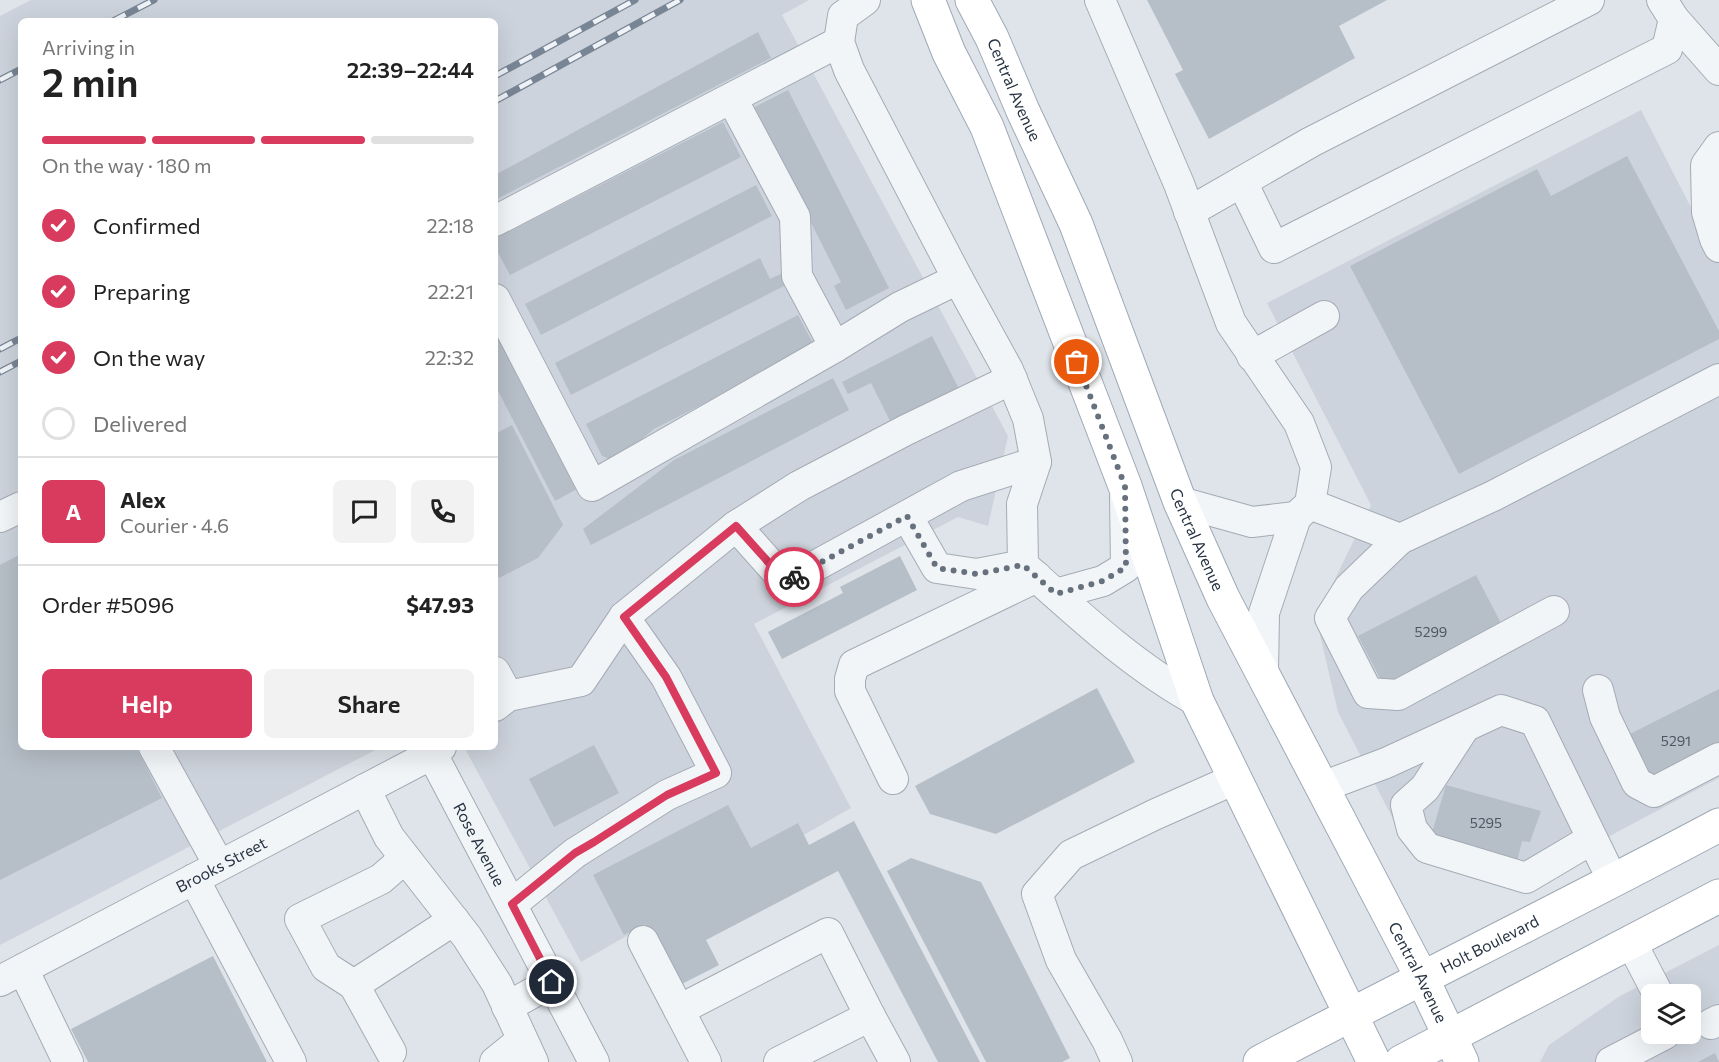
<!DOCTYPE html>
<meta charset="utf-8">
<style>
body{margin:0;font-family:Commissioner,sans-serif;background:#f2f2f2;color:#222;height:100vh;display:flex;flex-direction:column;font-size:22px;white-space:nowrap}
*{box-sizing:border-box;margin:0}
p{font-size:20px;color:#767676}
.icon{flex:none;width:33px;height:33px;fill:none;stroke:currentColor;stroke-width:2;stroke-linecap:round;stroke-linejoin:round}
.map{position:relative;flex:1;overflow:hidden}
.drawer{position:absolute;left:18px;top:18px;width:480px;height:732px;display:flex;flex-direction:column;background:#fff;border-radius:9px;box-shadow:0 6px 24px #0002}
.drawer>*{flex:none}
.controls{position:absolute;left:1641px;top:984px;display:grid;gap:12px}
.controls a{display:grid;place-items:center;width:60px;height:60px;border-radius:9px;background:#fff;box-shadow:0 6px 24px #0002;font-size:30px}
.pin{position:absolute;display:grid;place-items:center;width:51px;height:51px;color:#fff;margin:-26px;border:3px solid #fff;border-radius:50%;box-shadow:0 2px 6px #0007}
.courier{position:absolute;display:grid;place-items:center;width:60px;height:60px;margin:-30px;border:4px solid #d83b5e;border-radius:50%;background:#fff;color:#222;box-shadow:0 2px 8px #0007}
.head em{font-style:normal;font-weight:600}
.head div{display:flex;flex-direction:column-reverse}
.head{display:flex;align-items:center;justify-content:space-between;height:102px;padding:0 24px}
h1{font-size:39px;font-weight:600;line-height:45px}
.bar{display:grid;grid-template-columns:repeat(4,1fr);gap:9px 6px;align-content:center;height:72px;padding:0 24px}
.bar i{height:8px;border-radius:4px;background:#e0e0e0}
.bar .active{background:#d83b5e}
.bar p{grid-column:span 4}
.line{display:flex;align-items:center;gap:15px;padding:0 24px;border-top:2px solid #e0e0e0}
.line div{flex:1}
.round{display:grid;place-items:center;flex:none;width:63px;height:63px;border-radius:9px;background:#f2f2f2}
ol{padding:0 24px;list-style:none}
li{display:flex;align-items:center;gap:18px;height:66px}
li p{margin-inline-start:auto}
li .icon{padding:6px;border-radius:50%;background:#d83b5e;color:#fff;stroke-width:4}
li:last-child{color:#767676}
li i{width:33px;height:33px;border:3px solid #e0e0e0;border-radius:50%}
.cta{display:flex;gap:12px;margin-top:auto;padding:12px 24px}
.cta a{flex:1;height:69px;border-radius:9px;background:#d83b5e;color:#fff;font-size:24px;font-weight:600;line-height:69px;text-align:center}
.cta a+a{background:#f2f2f2;color:#222}
.map>svg:first-child{display:block}
</style>
<div class="map">
<svg width="1719" height="1062" viewBox="0 0 1719 1062">
<rect width="100%" height="100%" fill="#dfe4ea"/>
<g fill="#cdd3dc" fill-rule="evenodd">
<polygon points="31,0 809,0 782,15 1008,436 988,526 958,517 754,624 851,808 581,962 464,747 495,747 495,21 21,21 21,747 381,747 0,945 0,16"/>
<polygon points="1641,110 1719,262 1719,778 1619,831 1531,883 1398,829 1338,712 1316,618 1371,505 1267,303"/>
<path d="M 1719,945 L 1719,1062 L 1540,1062 L 1549,1045 L 1620,996 ZM 1652,994 L 1690,994 L 1690,1034 L 1652,1034 Z"/>
</g>
<g fill="#b6bec7">
<polygon points="1147,0 1387,0 1339,26 1355,58 1209,139 1175,74 1183,70"/>
<polygon points="758,32 771,58 495,200 495,175"/>
<polygon points="788,90 889,288 846,310 834,286 841,282 753,108"/>
<polygon points="723,122 741,157 510,275 495,247 495,239"/>
<polygon points="1627,156 1719,331 1719,339 1459,474 1350,266 1537,169 1551,196"/>
<polygon points="756,185 772,216 541,335 525,304"/>
<polygon points="760,258 770,279 781,274 786,285 571,395 555,363"/>
<polygon points="798,315 815,347 654,429 615,461 602,456 586,424"/>
<polygon points="495,318 581,487 555,501 495,385"/>
<polygon points="932,336 959,389 891,423 871,383 848,394 842,382"/>
<polygon points="833,378 849,410 591,545 583,529 674,460"/>
<polygon points="512,425 563,525 538,558 499,578 495,570 495,434"/>
<polygon points="21,554 21,747 136,747 162,798 0,880 0,565"/>
<polygon points="900,556 917,590 782,659 768,632 843,593 840,587"/>
<polygon points="1476,575 1503,627 1385,688 1358,636"/>
<polygon points="1097,688 1135,762 996,834 930,814 915,786"/>
<polygon points="1719,689 1719,747 1654,780 1630,734"/>
<polygon points="594,745 619,793 554,827 529,779"/>
<polygon points="1446,785 1541,811 1530,842 1522,841 1517,862 1431,836"/>
<polygon points="728,805 751,848 798,823 809,845 854,821 980,1062 938,1062 838,871 706,940 719,965 678,986 645,924 624,935 593,875"/>
<polygon points="911,858 981,882 1070,1058 1062,1062 986,1062 887,871"/>
<polygon points="213,956 267,1062 88,1062 71,1029"/>
<polygon points="1715,1053 1719,1062 1698,1062"/>
</g>
<g fill="none" stroke-linecap="round" stroke-linejoin="round">
<g stroke="#a4abb4" stroke-width="32">
<g id="minor">
<path d="M 865,0 L 843,16 L 839,42 L 849,70 L 958,279 L 1008,370 L 1028,419 L 1036,462 L 1022,504 L 1023,565 C 1078,614 1133,666 1197,701"/>
<polyline points="1100,0 1179,184 1231,323 1299,423 1316,467 1310,504 1296,517 1264,613 1263,673"/>
<polyline points="1674,19 1719,70"/>
<polyline points="732,99 795,217 797,276 835,347"/>
<polyline points="1719,147 1706,165 1707,212 1715,239 1719,247"/>
<polyline points="1242,182 1274,248 1667,49 1674,19 1662,0"/>
<polyline points="1189,212 1311,142 1589,0"/>
<polyline points="495,221 839,42"/>
<polyline points="495,299 592,486 835,347 900,307 958,279"/>
<polyline points="1252,356 1324,316"/>
<polyline points="1180,502 1252,522 1296,517"/>
<polyline points="1310,504 1400,539 1493,496 1719,379"/>
<polyline points="907,516 937,568 977,574 1023,565"/>
<polyline points="0,517 21,507"/>
<polyline points="736,526 786,582 961,486 1036,462"/>
<polyline points="1400,539 1349,588 1330,618 1368,693 1398,695 1554,611"/>
<polyline points="1056,594 1103,581 1126,567 1125,498"/>
<polyline points="495,672 508,696"/>
<polyline points="1598,690 1605,717 1637,783 1654,792 1719,758"/>
<polyline points="495,706 508,696 581,681 624,617 736,526 799,486 906,430 1012,379"/>
<polyline points="1464,728 1425,788 1406,805 1412,829 1427,848 1526,878 1592,839"/>
<polyline points="154,747 219,865"/>
<path id="s1" d="M 432,754 L 594,1062"/>
<polyline points="893,779 850,691 850,679 854,665 1037,577"/>
<polyline points="1322,787 1386,763 1501,710 1535,721 1613,881"/>
<polyline points="365,789 389,837 467,937 497,984 533,1062"/>
<polyline points="405,858 381,879 300,919 326,967 354,985 454,920"/>
<polyline points="194,879 291,1062"/>
<polyline points="512,904 575,853 667,795 716,773 666,677 624,617"/>
<polyline points="643,941 679,1010"/>
<polyline points="1631,942 1658,994"/>
<polyline points="23,969 68,1062"/>
<path id="s2" d="M 0,981 L 432,754 L 441,747"/>
<polyline points="354,985 391,1052"/>
<polyline points="507,1007 552,982"/>
<polyline points="870,1016 895,1062"/>
<polyline points="1711,1024 1719,1020"/>
<polyline points="495,1062 522,1040"/>
<polyline points="706,1062 679,1010 828,933 870,1016 779,1062"/>
<polyline points="1117,1062 1107,1040 1061,960 1037,894 1071,855 1156,814 1235,779"/>
<polyline points="1611,1062 1665,1034"/>
</g>
</g>
<g stroke="#9ea9b6" stroke-width="35">
<g id="major">
<polyline points="928,0 949,53 987,127 1125,486 1197,701 1374,1062"/>
<path id="s3" d="M 972,0 L 992,38 L 1023,111 L 1076,224 L 1180,502 L 1223,598 L 1422,978 L 1462,1062"/>
<path id="s4" d="M 1260,1062 C 1412,982 1567,906 1719,825"/>
<polyline points="1401,1062 1719,896"/>
</g>
</g>
<use href="#minor" stroke="#f2f5f8" stroke-width="30"/>
<use href="#major" stroke="#fff" stroke-width="33"/>
<g stroke="#788594" stroke-width="7">
<g id="rail">
<polyline points="113,21 154,0"/>
<polyline points="495,76 635,0"/>
<polyline points="0,80 21,69"/>
<polyline points="495,101 680,0"/>
<polyline points="0,349 21,338"/>
<polyline points="0,372 21,361"/>
</g>
</g>
<use href="#rail" stroke="#eff3f7" stroke-width="4.5" stroke-dasharray="14" stroke-linecap="butt"/>
</g>
<g fill="none" stroke-linecap="round" stroke-linejoin="round">
<polyline stroke="#67717d" stroke-width="6" stroke-dasharray="0 10.8" points="794,577 907,516 937,568 977,574 1023,565 1056,594 1103,581 1126,567 1125,486 1077,362"/>
<polyline stroke="#d83b5e" stroke-width="8" points="552,982 512,904 575,853 594,842 667,795 716,773 666,677 624,617 736,526 786,582 794,577"/>
</g>
<g text-anchor="middle" stroke-width="6" stroke-linejoin="round" paint-order="stroke">
<g font-size="14" fill="#4b5663">
<text x="1431" y="637">5299</text>
<text x="1676" y="746">5291</text>
<text x="1486" y="828">5295</text>
</g>
<g font-size="16" fill="#273342" stroke="#eff3f7">
<text dy="6" stroke="none"><textPath href="#s3" startOffset="99">Central Avenue</textPath></text>
<text dy="6" stroke="none"><textPath href="#s3" startOffset="585">Central Avenue</textPath></text>
<text dy="6" stroke="none"><textPath href="#s1" startOffset="102">Rose Avenue</textPath></text>
<text dy="6" stroke="none"><textPath href="#s2" startOffset="250">Brooks Street</textPath></text>
<text dy="6" stroke="none"><textPath href="#s4" startOffset="258">Holt Boulevard</textPath></text>
<text dy="6" stroke="none"><textPath href="#s3" startOffset="1071">Central Avenue</textPath></text>
</g>
</g>
</svg>
<div class="controls">
<a><svg class="icon" aria-label="layers" viewBox="0 0 24 24"><path d="M12 4l9 5-9 5-9-5zM3 14l9 5 9-5"/></svg></a>
</div>
<div class="pin" style="left:1077px;top:362px;background:#ea580c"><svg class="icon" aria-label="bag" viewBox="0 0 24 24"><path d="M5 8h14l-1 12H6zM9 8a3 3 0 0 1 6 0"/></svg></div>
<div class="pin" style="left:552px;top:982px;background:#1f2937"><svg class="icon" aria-label="home" viewBox="0 0 24 24"><path d="M3 11l9-7 9 7M6 9v11h12V9"/></svg></div>
<div class="courier" style="left:794px;top:577px"><svg class="icon" aria-label="bike" viewBox="0 0 24 24"><circle cx="6" cy="16" r="4"/><circle cx="18" cy="16" r="4"/><path d="M6 16l4-8h5l3 8M10 8l3 8H6M13 5h3"/></svg></div>
<section class="drawer">
<div class="head"><div><h1>2 min</h1><p>Arriving in</p></div><em>22:39–22:44</em></div>
<div class="bar"><i class="active"></i><i class="active"></i><i class="active"></i><i></i><p>On the way · 180 m</p></div>
<ol>
<li><svg class="icon" aria-label="check" viewBox="0 0 24 24"><path d="M5 12l5 5 9-10"/></svg>Confirmed<p>22:18</p></li>
<li><svg class="icon" aria-label="check" viewBox="0 0 24 24"><path d="M5 12l5 5 9-10"/></svg>Preparing<p>22:21</p></li>
<li><svg class="icon" aria-label="check" viewBox="0 0 24 24"><path d="M5 12l5 5 9-10"/></svg>On the way<p>22:32</p></li>
<li><i></i>Delivered</li>
</ol>
<div class="line" style="height:108px"><b class="round" style="background:#d83b5e;color:#fff">A</b><div><b>Alex</b><p>Courier · 4.6</p></div><a class="round"><svg class="icon" aria-label="chat" viewBox="0 0 24 24"><path d="M4 5h16v11H9l-5 4z"/></svg></a><a class="round"><svg class="icon" aria-label="phone" viewBox="0 0 24 24"><path d="M5 4h4l2 5-3 2q2 4 5 5l2-3 5 2v4C11 20 4 13 5 4z"/></svg></a></div>
<div class="line" style="height:78px"><div>Order #5096</div><b>$47.93</b></div>
<div class="cta"><a>Help</a><a>Share</a></div>
</section>
</div>
